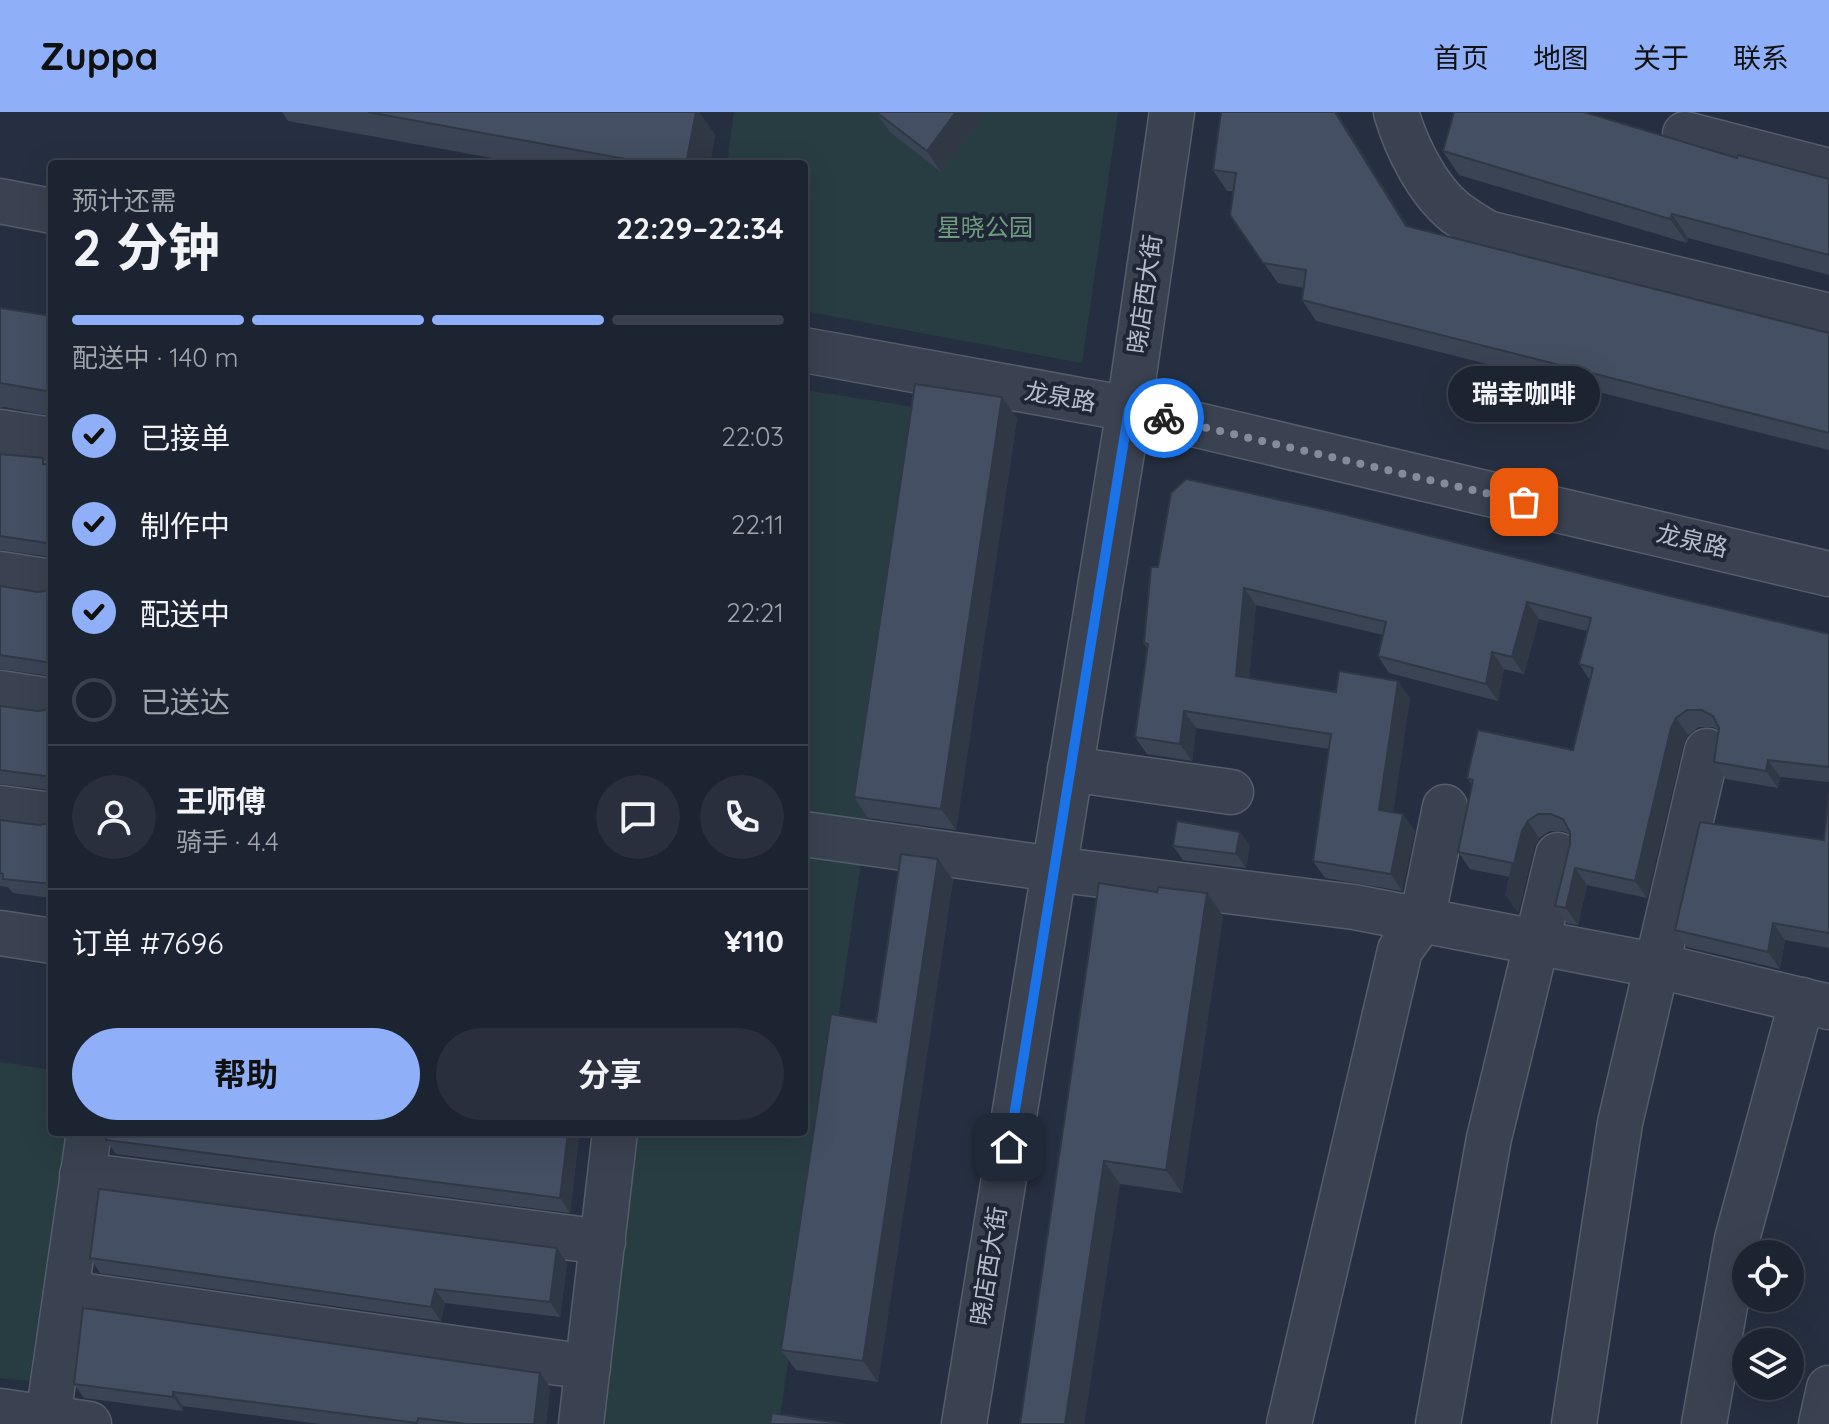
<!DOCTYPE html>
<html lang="zh">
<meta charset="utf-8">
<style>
body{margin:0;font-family:Quicksand,"Noto Sans SC",sans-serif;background:#292f3d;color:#f1f3f6;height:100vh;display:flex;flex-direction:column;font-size:30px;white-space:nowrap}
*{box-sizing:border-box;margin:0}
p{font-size:26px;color:#a0a4ab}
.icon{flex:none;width:44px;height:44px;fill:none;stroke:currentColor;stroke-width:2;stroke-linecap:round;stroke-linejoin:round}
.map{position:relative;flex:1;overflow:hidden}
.drawer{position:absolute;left:48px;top:48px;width:760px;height:976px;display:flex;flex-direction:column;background:#1c2331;border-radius:8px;box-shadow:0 8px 32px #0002,0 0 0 2px #3a404d}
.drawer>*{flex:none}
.tools{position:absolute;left:1732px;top:1128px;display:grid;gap:16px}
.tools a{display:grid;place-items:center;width:72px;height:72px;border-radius:50%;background:#1c2331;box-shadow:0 8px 32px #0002,0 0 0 2px #3a404d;font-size:40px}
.pin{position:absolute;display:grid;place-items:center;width:68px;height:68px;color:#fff;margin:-34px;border-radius:16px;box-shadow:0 4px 12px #0006}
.courier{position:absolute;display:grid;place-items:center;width:80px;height:80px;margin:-40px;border:6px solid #1a73e8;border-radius:50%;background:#fff;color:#222;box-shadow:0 2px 10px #0007}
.bubble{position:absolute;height:56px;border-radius:28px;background:#1c2331;box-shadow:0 8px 32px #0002,0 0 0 2px #3a404d;font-size:26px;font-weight:700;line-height:56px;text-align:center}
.headline em{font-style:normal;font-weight:700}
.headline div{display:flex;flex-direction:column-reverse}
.headline{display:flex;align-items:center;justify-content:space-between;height:136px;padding:0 24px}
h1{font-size:52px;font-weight:700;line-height:60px}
.bar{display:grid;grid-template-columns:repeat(4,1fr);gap:12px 8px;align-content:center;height:96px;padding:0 24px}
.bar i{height:10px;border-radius:6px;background:#3a404d}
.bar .current{background:#8fb0f8}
.bar p{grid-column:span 4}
.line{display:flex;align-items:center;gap:20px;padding:0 24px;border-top:2px solid #3a404d}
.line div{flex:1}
.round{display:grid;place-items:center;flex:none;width:84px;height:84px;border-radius:42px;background:#292f3d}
ol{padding:0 24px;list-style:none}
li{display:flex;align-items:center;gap:24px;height:88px}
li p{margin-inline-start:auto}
li .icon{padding:8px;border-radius:50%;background:#8fb0f8;color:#111;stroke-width:4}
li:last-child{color:#a0a4ab}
li i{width:44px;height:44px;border:4px solid #3a404d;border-radius:50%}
.button{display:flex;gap:16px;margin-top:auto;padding:16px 24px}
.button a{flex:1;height:92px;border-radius:48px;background:#8fb0f8;color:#111;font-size:32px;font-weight:700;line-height:92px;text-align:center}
.button a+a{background:#292f3d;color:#f1f3f6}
header{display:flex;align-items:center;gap:48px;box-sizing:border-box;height:112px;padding:0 40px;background:#8fb0f8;color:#111}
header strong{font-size:38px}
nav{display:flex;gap:44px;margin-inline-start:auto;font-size:28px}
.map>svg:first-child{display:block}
</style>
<header>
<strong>Zuppa</strong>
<nav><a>首页</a><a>地图</a><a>关于</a><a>联系</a></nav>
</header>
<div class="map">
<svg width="1829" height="1312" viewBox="0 0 1829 1312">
<rect width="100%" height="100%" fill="#262f41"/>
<g fill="#283d42">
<polygon points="734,0 1118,0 1082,251 804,199 804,52 727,52"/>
<polygon points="804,278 927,297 779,1312 594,1312 629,1020 804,1020"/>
<polygon points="0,950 52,958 52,1020 66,1020 29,1269 0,1266"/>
</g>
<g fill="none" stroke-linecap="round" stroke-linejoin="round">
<g stroke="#555d6b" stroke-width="47">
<g id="minor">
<path d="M 1396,0 C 1406,34 1427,78 1456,101 C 1466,108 1477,115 1487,121 L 1829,204"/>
<polyline points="1685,22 1829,59"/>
<polyline points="0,89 52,99"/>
<polyline points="804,238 1129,297 1829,462"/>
<polyline points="0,320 52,328"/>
<polyline points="0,462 52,470"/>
<polyline points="0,581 52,589"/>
<polyline points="1070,657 1231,680"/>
<polyline points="0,696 52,703"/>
<polyline points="804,722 1054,757 1354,795 1659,854 1829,895"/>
<polyline points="0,821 52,829"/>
<polyline points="82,1063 603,1130"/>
<polyline points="66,1181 588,1255"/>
<polyline points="0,1299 89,1312"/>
<polyline points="47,1312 89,1020"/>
<polyline points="581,1312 615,1020"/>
<polyline points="964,1312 1129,297 1172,0"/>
<polyline points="1289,1312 1400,838 1422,808 1445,695"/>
<polyline points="1438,1312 1489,1026 1558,743"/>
<polyline points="1574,1312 1620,1011 1707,639"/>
<polyline points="1704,1312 1737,1127 1802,888"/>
<polyline points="1821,1312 1829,1276"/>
</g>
</g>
<use href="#minor" stroke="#3a4251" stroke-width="44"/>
</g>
<g fill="#3b4455">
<polygon points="282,0 699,0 715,23 710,52 525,52 288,9"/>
<polygon points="876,0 986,0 941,60 890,20"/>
<polygon points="1221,0 1408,114 1829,221 1829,338 1316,209 1302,188 1304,176 1278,171 1230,103 1233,79 1227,79 1213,58"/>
<polygon points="1443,39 1737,46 1829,67 1829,163 1688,126 1687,131 1459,63"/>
<polygon points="0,196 52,204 52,304 4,295 0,296"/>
<polygon points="1017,306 956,718 868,706 854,685"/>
<polygon points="0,342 52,353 52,445 0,438"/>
<polygon points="1151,455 1674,485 1829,522 1829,670 1780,665 1778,676 1726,667 1714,650 1719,618 1713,615 1699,615 1688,623 1683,633 1647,786 1587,773 1578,813 1567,811 1555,794 1570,732 1570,722 1563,719 1550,719 1539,726 1534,736 1518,801 1510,765 1470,757 1458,740 1472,673 1467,666 1573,638 1590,568 1579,552 1587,519 1539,507 1524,562 1504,557 1498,589 1389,561 1378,544 1383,523 1256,493 1249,566 1336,580 1410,586 1393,700 1415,719 1402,779 1325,766 1313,749 1329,637 1196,616 1192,649 1147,642 1135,625 1147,536 1144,531"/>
<polygon points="0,474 38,480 52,478 52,564 0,557"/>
<polygon points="0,594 38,599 52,598 52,678 0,672"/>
<polygon points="1829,682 1829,836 1785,828 1780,857 1687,835 1675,818 1824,728"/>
<polygon points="0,708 39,713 52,711 52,786 13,781 8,775 0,774"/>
<polygon points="1240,720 1250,734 1246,756 1183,748 1173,734"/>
<polygon points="938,747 953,768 878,1270 796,1258 781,1238 876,910"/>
<polygon points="1099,771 1223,804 1182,1081 1120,1072 1084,1312 1020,1312"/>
<polygon points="107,1020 577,1020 579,1023 570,1101 116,1042 106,1028"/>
<polygon points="90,1146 567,1151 560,1205 445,1191 441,1209 100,1161"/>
<polygon points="540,1261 550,1275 546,1312 320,1312 183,1294 183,1299 84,1286 74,1272"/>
</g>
<g fill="#303745">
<polygon points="696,0 699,0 715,23 710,52 686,52"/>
<polygon points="956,0 986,0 941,60 927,39"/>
<polygon points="1335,0 1337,0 1421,135 1406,114"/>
<polygon points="1672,102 1688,126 1687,131 1670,107"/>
<polygon points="1002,285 1017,306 956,718 941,697"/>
<polygon points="1244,476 1256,493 1248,581 1236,564"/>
<polygon points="1527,490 1539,507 1524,562 1512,545"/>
<polygon points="1492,540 1504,557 1498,589 1486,572"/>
<polygon points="1398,569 1410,586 1391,715 1379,698"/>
<polygon points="1184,599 1196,616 1192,649 1180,632"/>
<polygon points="1676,606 1688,623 1683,633 1647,786 1635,769 1671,616"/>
<polygon points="1768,648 1780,665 1778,676 1766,659"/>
<polygon points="1403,702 1415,719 1402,779 1391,762"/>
<polygon points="1528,709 1539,726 1534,736 1518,801 1506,784 1522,719"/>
<polygon points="1240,720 1250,734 1246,756 1236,742"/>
<polygon points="938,747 953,768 878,1270 863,1249"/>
<polygon points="1575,756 1587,773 1578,813 1566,796"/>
<polygon points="1207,781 1223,804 1182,1081 1166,1058"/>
<polygon points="1773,811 1785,828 1780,857 1768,840"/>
<polygon points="568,1020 577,1020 579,1023 570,1101 560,1086"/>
<polygon points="1104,1049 1120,1072 1084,1312 1065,1312"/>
<polygon points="557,1136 567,1151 560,1205 550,1190"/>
<polygon points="435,1177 445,1191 441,1209 431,1195"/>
<polygon points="540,1261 550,1275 546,1312 534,1312"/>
<polygon points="173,1280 183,1294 183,1299 173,1285"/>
</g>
<g fill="#454f63" stroke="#303745" stroke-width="2">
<polygon points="368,0 696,0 686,52 653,52"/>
<polygon points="876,0 956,0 927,39"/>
<polygon points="1221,0 1335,0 1406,114 1829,221 1829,321 1302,188 1306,158 1263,151 1230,103 1236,61 1213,58"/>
<polygon points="1454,0 1584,0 1737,46 1738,43 1829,67 1829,143 1672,102 1670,107 1443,39"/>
<polygon points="0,196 52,204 52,280 0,271"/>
<polygon points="915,272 1002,285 941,697 854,685"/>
<polygon points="0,342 43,346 43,352 52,353 52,434 47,431 0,424"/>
<polygon points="1186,367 1335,400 1674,485 1829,522 1829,655 1768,648 1766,659 1714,650 1719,616 1713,604 1702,598 1687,598 1676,606 1671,616 1635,769 1575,756 1566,796 1555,794 1570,732 1570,720 1563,707 1551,702 1538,702 1528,709 1522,719 1506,784 1513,751 1458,740 1473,668 1467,666 1478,618 1573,638 1593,556 1579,552 1591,506 1527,490 1512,545 1492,540 1486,572 1378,544 1386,510 1244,476 1236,564 1336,580 1339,559 1398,569 1379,698 1403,702 1391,762 1313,749 1331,622 1184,599 1180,632 1135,625 1148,532 1144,531 1151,455 1158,455 1171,381"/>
<polygon points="0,474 38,480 52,478 52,553 46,550 0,543"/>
<polygon points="0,594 38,599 52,597 52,667 45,664 0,658"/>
<polygon points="1829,682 1829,821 1773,811 1768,840 1675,818 1700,710 1824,728"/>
<polygon points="0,708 39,713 52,711 52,772 3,767 3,762 0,761"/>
<polygon points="1177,709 1240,720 1236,742 1173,734"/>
<polygon points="901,742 938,747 863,1249 781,1238 831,902 876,910"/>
<polygon points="1099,771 1157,780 1158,775 1207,781 1166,1058 1104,1049 1065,1312 1020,1312"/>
<polygon points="107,1020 568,1020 560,1086 106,1028"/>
<polygon points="99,1077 557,1136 550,1190 435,1177 431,1195 90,1146"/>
<polygon points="83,1196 540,1261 534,1312 466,1312 418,1306 417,1311 173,1280 173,1285 74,1272"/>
<polygon points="772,1301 844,1312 770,1312"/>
</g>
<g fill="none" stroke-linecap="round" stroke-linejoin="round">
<polyline stroke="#848b9b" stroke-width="8" stroke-dasharray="0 14.4" points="1164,306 1524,390"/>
<polyline stroke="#1a73e8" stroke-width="10" points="1009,1035 1129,297 1164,306"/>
</g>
<g text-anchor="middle" stroke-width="8" stroke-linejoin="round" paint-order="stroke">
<g font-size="24" fill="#6e9c7c" stroke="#1f2736">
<text x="985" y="124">星晓公园</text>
</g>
<g font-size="24" fill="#b7bdcb" stroke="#1f2736">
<text transform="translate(1145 182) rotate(-82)" y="8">晓店西大街</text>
<text transform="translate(1060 285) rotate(10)" y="8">龙泉路</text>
<text transform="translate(1692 429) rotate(13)" y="8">龙泉路</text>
<text transform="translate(989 1154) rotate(-81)" y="8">晓店西大街</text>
</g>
</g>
</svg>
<div class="tools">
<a><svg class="icon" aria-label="locate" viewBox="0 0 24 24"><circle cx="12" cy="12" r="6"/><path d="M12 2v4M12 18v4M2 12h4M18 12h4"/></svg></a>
<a><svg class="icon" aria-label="layers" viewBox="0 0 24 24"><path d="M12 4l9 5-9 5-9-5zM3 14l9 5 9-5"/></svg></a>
</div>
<div class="pin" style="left:1524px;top:390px;background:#ea580c"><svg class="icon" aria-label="bag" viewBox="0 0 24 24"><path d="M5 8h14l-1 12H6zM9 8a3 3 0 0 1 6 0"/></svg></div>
<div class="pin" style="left:1009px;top:1035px;background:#1f2937"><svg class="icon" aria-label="home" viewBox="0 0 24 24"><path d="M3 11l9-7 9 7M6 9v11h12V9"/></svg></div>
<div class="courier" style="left:1164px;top:306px"><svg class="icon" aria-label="bike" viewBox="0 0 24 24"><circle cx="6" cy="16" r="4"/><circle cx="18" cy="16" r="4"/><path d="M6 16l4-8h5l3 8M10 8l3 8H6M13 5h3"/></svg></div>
<div class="bubble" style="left:1448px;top:254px;width:152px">瑞幸咖啡</div>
<section class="drawer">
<div class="headline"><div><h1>2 分钟</h1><p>预计还需</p></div><em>22:29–22:34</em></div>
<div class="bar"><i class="current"></i><i class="current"></i><i class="current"></i><i></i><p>配送中 · 140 m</p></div>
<ol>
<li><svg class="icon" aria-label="check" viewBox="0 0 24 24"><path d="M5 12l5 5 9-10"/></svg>已接单<p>22:03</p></li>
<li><svg class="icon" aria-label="check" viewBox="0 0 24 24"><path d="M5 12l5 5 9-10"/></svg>制作中<p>22:11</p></li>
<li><svg class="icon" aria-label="check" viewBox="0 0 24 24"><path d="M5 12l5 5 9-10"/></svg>配送中<p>22:21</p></li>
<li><i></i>已送达</li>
</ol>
<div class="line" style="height:144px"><a class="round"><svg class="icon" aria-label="person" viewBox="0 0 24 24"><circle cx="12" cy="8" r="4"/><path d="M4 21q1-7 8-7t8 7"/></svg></a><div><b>王师傅</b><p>骑手 · 4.4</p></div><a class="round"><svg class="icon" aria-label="chat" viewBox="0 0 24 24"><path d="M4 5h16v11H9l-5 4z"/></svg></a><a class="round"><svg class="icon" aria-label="phone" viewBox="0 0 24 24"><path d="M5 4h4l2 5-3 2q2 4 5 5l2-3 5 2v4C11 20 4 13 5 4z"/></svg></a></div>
<div class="line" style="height:104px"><div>订单 #7696</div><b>¥110</b></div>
<div class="button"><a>帮助</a><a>分享</a></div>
</section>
</div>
